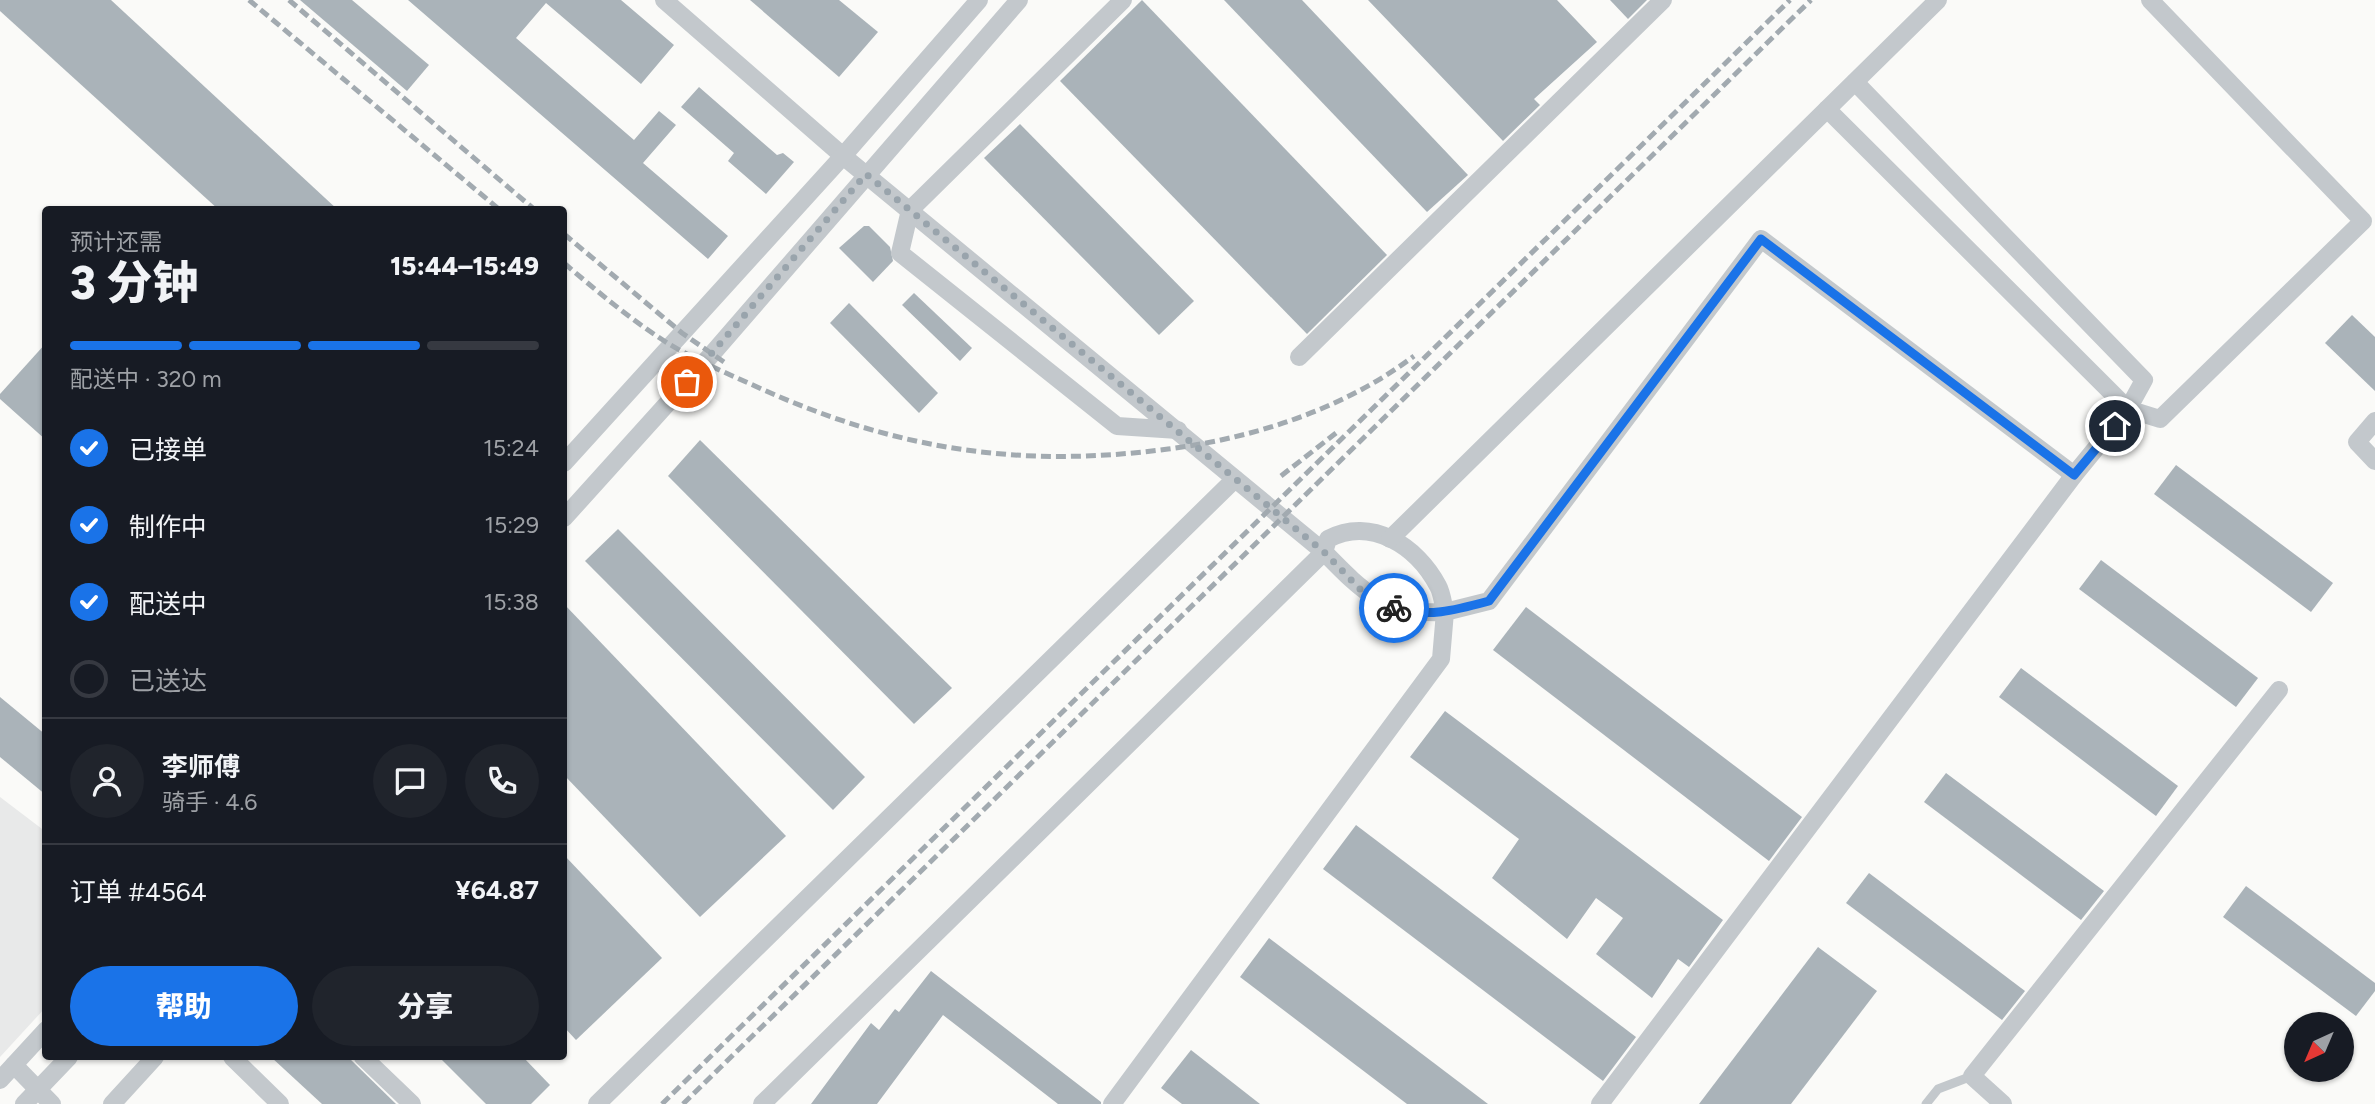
<!DOCTYPE html>
<html lang="zh">
<meta charset="utf-8">
<style>
body{margin:0;font-family:Figtree,"Noto Sans SC",sans-serif;background:#20242c;color:#f1f3f6;height:100vh;display:flex;flex-direction:column;font-size:26px;white-space:nowrap}
*{box-sizing:border-box;margin:0}
p{font-size:23px;color:#9ea1a6}
.icon{flex:none;width:38px;height:38px;fill:none;stroke:currentColor;stroke-width:2;stroke-linecap:round;stroke-linejoin:round}
.map{position:relative;flex:1;overflow:hidden}
.drawer{position:absolute;left:42px;top:206px;width:525px;height:854px;display:flex;flex-direction:column;background:#171b24;border-radius:7px;box-shadow:0 2px 5px #0004}
.drawer>*{flex:none}
.needle{width:46px;rotate:224deg}
.fabs{position:absolute;left:2284px;top:1012px;display:grid;gap:14px}
.fabs a{display:grid;place-items:center;width:70px;height:70px;border-radius:50%;background:#171b24;box-shadow:0 2px 5px #0004;font-size:35px}
.pin{position:absolute;display:grid;place-items:center;width:60px;height:60px;color:#fff;margin:-30px;border:4px solid #fff;border-radius:50%;box-shadow:0 2px 7px #0007}
.courier{position:absolute;display:grid;place-items:center;width:70px;height:70px;margin:-35px;border:5px solid #1a73e8;border-radius:50%;background:#fff;color:#222;box-shadow:0 2px 9px #0007}
.head em{font-style:normal;font-weight:800}
.head div{display:flex;flex-direction:column-reverse}
.head{display:flex;align-items:center;justify-content:space-between;height:119px;padding:0 28px}
h1{font-size:46px;font-weight:800;line-height:52px}
.bar{display:grid;grid-template-columns:repeat(4,1fr);gap:10px 7px;align-content:center;height:84px;padding:0 28px}
.bar i{height:9px;border-radius:5px;background:#363941}
.bar .current{background:#1a73e8}
.bar p{grid-column:span 4}
.line{display:flex;align-items:center;gap:18px;padding:0 28px;border-top:2px solid #363941}
.line div{flex:1}
.round{display:grid;place-items:center;flex:none;width:74px;height:74px;border-radius:37px;background:#20242c}
ol{padding:0 28px;list-style:none}
li{display:flex;align-items:center;gap:21px;height:77px}
li p{margin-inline-start:auto}
li .icon{padding:7px;border-radius:50%;background:#1a73e8;color:#fff;stroke-width:4}
li:last-child{color:#9ea1a6}
li i{width:38px;height:38px;border:4px solid #363941;border-radius:50%}
.button{display:flex;gap:14px;margin-top:auto;padding:14px 28px}
.button a{flex:1;height:80px;border-radius:42px;background:#1a73e8;color:#fff;font-size:28px;font-weight:800;line-height:80px;text-align:center}
.button a+a{background:#20242c;color:#f1f3f6}
.map>svg:first-child{display:block}
</style>
<div class="map">
<svg width="2375" height="1104" viewBox="0 0 2375 1104">
<rect width="100%" height="100%" fill="#fafaf8"/>
<polygon fill="#e8e9e9" points="0,797 46,832 45,1008 0,1057"/>
<g fill="#aab3b9">
<polygon points="0,0 111,0 338,210 219,210 0,11"/>
<polygon points="300,0 352,0 429,65 407,91"/>
<polygon points="408,0 621,0 674,45 641,84 546,3 516,38 634,140 659,111 676,125 643,163 728,236 708,259"/>
<polygon points="750,0 839,0 878,32 839,77"/>
<polygon points="1142,0 1387,255 1307,334 1060,81"/>
<polygon points="1224,0 1302,0 1468,175 1427,212"/>
<polygon points="1368,0 1557,0 1597,42 1534,99 1540,105 1503,141"/>
<polygon points="1610,0 1647,0 1628,19"/>
<polygon points="699,87 777,155 783,153 794,162 766,194 728,161 734,153 681,107"/>
<polygon points="1020,124 1194,301 1159,335 984,158"/>
<polygon points="864,226 869,226 890,247 893,261 873,282 839,248"/>
<polygon points="914,293 972,348 960,361 902,305"/>
<polygon points="849,303 938,393 919,413 830,323"/>
<polygon points="2352,315 2375,337 2375,391 2325,343"/>
<polygon points="46,343 46,440 0,399 0,394"/>
<polygon points="700,440 952,688 914,724 668,476"/>
<polygon points="2176,465 2333,583 2311,612 2154,494"/>
<polygon points="618,529 865,777 833,810 585,561"/>
<polygon points="2101,560 2258,678 2236,707 2079,589"/>
<polygon points="564,604 786,836 700,917 564,775"/>
<polygon points="1526,607 1802,817 1769,861 1493,650"/>
<polygon points="2021,668 2178,786 2156,816 1999,697"/>
<polygon points="0,697 46,735 46,795 0,757"/>
<polygon points="1445,711 1723,920 1689,967 1678,959 1652,998 1596,954 1623,918 1596,898 1567,939 1492,878 1519,839 1410,757"/>
<polygon points="1946,773 2104,891 2081,920 1924,802"/>
<polygon points="1356,825 1636,1037 1603,1081 1323,869"/>
<polygon points="564,855 662,958 576,1040 564,1027"/>
<polygon points="1869,873 2025,991 2002,1020 1846,903"/>
<polygon points="2246,886 2375,983 2375,991 2356,1016 2223,917"/>
<polygon points="1269,938 1488,1104 1407,1104 1240,977"/>
<polygon points="1818,947 1877,991 1791,1104 1699,1104"/>
<polygon points="931,971 1101,1102 1101,1104 1058,1104 943,1015 877,1104 811,1104 871,1023 879,1030 895,1009 899,1012"/>
<polygon points="1191,1050 1260,1104 1182,1104 1161,1088"/>
<polygon points="271,1057 348,1057 396,1104 322,1104"/>
<polygon points="439,1057 523,1057 550,1085 531,1104 486,1104"/>
</g>
<g fill="none" stroke-linecap="round" stroke-linejoin="round">
<polyline stroke="#c3c8cc" stroke-width="9" points="1926,1104 1938,1089 1972,1076"/>
<g stroke="#c3c8cc" stroke-width="18">
<path d="M 664,0 L 843,156 L 1324,552 C 1364,593 1385,615 1445,612 C 1443,604 1442,593 1438,586 C 1417,546 1371,516 1328,539 L 1324,552 L 762,1104"/>
<polyline points="1123,0 910,210 900,253 1117,426 1178,430"/>
<polyline points="1855,82 2144,380 2128,409 2160,419 2363,221 2150,0"/>
<polyline points="1299,357 1663,0"/>
<polyline points="2375,421 2357,442 2375,461"/>
<polyline points="564,463 843,156 979,0"/>
<polyline points="564,518 712,354 1019,0"/>
<polyline points="1390,539 1938,0"/>
<polyline points="232,1057 280,1104"/>
<polyline points="363,1057 412,1104"/>
<polyline points="14,1065 52,1104"/>
<polyline points="0,1080 46,1030"/>
<polyline points="24,1104 69,1057"/>
<polyline points="112,1104 155,1057"/>
<polyline points="597,1104 1235,479"/>
<polyline points="1112,1104 1441,659 1445,612 1489,601 1761,239 2074,475 2128,409 1827,109"/>
<polyline points="1600,1104 2074,475"/>
<polyline points="2003,1104 1972,1076 2279,690"/>
</g>
<g stroke="#a2aab0" stroke-width="5" stroke-dasharray="10 5" stroke-linecap="butt">
<polyline points="249,0 500,210"/>
<polyline points="289,0 535,210"/>
<polyline points="564,234 682,333 724,362"/>
<path d="M 564,263 C 598,292 631,320 669,344 C 696,360 726,373 755,386 C 893,449 1017,469 1168,449 C 1254,438 1344,409 1414,356"/>
<polyline points="1281,476 1336,433"/>
<polyline points="662,1104 1790,0"/>
<polyline points="683,1104 1811,0"/>
</g>
</g>
<g fill="none" stroke-linecap="round" stroke-linejoin="round">
<polyline stroke="#99a4ac" stroke-width="7" stroke-dasharray="0 12.6" points="687,382 866,174 1324,552 1362,591 1394,608"/>
<path stroke="#1a73e8" stroke-width="9" d="M 1394,608 C 1428,618 1456,610 1489,601 L 1761,239 L 2074,475 L 2115,426"/>
</g>
</svg>
<div class="fabs">
<a><svg class="needle" viewBox="-14 -14 28 28"><path d="M0-13l5 13h-10z" fill="#e53935"/><path d="M0 13l5-13h-10z" fill="#9ea1a6"/></svg></a>
</div>
<div class="pin" style="left:687px;top:382px;background:#ea580c"><svg class="icon" aria-label="bag" viewBox="0 0 24 24"><path d="M5 8h14l-1 12H6zM9 8a3 3 0 0 1 6 0"/></svg></div>
<div class="pin" style="left:2115px;top:426px;background:#1f2937"><svg class="icon" aria-label="home" viewBox="0 0 24 24"><path d="M3 11l9-7 9 7M6 9v11h12V9"/></svg></div>
<div class="courier" style="left:1394px;top:608px"><svg class="icon" aria-label="bike" viewBox="0 0 24 24"><circle cx="6" cy="16" r="4"/><circle cx="18" cy="16" r="4"/><path d="M6 16l4-8h5l3 8M10 8l3 8H6M13 5h3"/></svg></div>
<section class="drawer">
<div class="head"><div><h1>3 分钟</h1><p>预计还需</p></div><em>15:44–15:49</em></div>
<div class="bar"><i class="current"></i><i class="current"></i><i class="current"></i><i></i><p>配送中 · 320 m</p></div>
<ol>
<li><svg class="icon" aria-label="check" viewBox="0 0 24 24"><path d="M5 12l5 5 9-10"/></svg>已接单<p>15:24</p></li>
<li><svg class="icon" aria-label="check" viewBox="0 0 24 24"><path d="M5 12l5 5 9-10"/></svg>制作中<p>15:29</p></li>
<li><svg class="icon" aria-label="check" viewBox="0 0 24 24"><path d="M5 12l5 5 9-10"/></svg>配送中<p>15:38</p></li>
<li><i></i>已送达</li>
</ol>
<div class="line" style="height:126px"><a class="round"><svg class="icon" aria-label="person" viewBox="0 0 24 24"><circle cx="12" cy="8" r="4"/><path d="M4 21q1-7 8-7t8 7"/></svg></a><div><b>李师傅</b><p>骑手 · 4.6</p></div><a class="round"><svg class="icon" aria-label="chat" viewBox="0 0 24 24"><path d="M4 5h16v11H9l-5 4z"/></svg></a><a class="round"><svg class="icon" aria-label="phone" viewBox="0 0 24 24"><path d="M5 4h4l2 5-3 2q2 4 5 5l2-3 5 2v4C11 20 4 13 5 4z"/></svg></a></div>
<div class="line" style="height:91px"><div>订单 #4564</div><b>¥64.87</b></div>
<div class="button"><a>帮助</a><a>分享</a></div>
</section>
</div>
